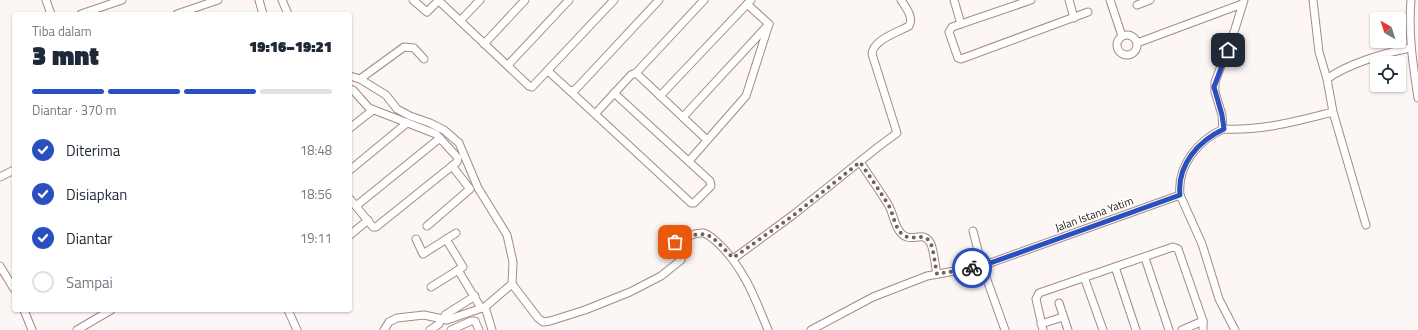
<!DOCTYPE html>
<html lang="id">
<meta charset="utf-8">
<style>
body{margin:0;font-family:"Titillium Web",sans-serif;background:#f2f2f3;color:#1f2937;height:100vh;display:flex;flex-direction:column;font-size:15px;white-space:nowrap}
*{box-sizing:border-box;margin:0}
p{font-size:13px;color:#747a83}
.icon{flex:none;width:22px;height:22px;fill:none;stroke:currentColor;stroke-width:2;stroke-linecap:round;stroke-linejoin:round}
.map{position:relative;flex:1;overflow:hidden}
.panel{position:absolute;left:12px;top:12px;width:340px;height:300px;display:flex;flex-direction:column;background:#fff;border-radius:4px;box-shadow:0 1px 3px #0004}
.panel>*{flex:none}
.needle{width:26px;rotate:321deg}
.buttons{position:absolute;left:1370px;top:12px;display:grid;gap:8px}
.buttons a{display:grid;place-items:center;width:36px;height:36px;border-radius:4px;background:#fff;box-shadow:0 1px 3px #0004;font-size:20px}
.pin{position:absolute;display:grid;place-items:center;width:34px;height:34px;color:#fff;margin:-17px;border-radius:8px;box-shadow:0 2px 6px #0006}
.courier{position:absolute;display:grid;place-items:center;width:40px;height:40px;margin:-20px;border:3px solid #2a4fbf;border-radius:50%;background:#fff;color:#222;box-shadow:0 1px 5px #0007}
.head em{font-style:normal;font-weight:800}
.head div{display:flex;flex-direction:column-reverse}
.head{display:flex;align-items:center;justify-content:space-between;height:68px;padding:0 20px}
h1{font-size:26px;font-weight:800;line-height:30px}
.bar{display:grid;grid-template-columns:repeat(4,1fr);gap:6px 4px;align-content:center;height:48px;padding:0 20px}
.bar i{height:5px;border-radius:3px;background:#e0e1e3}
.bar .active{background:#2a4fbf}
.bar p{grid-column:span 4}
ol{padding:0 20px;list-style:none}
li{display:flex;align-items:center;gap:12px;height:44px}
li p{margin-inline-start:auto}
li .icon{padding:4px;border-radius:50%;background:#2a4fbf;color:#fff;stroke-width:4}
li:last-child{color:#747a83}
li i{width:22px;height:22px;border:2px solid #e0e1e3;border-radius:50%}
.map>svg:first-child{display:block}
</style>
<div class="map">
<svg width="1418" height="330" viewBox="0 0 1418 330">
<rect width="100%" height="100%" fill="#fcf6f4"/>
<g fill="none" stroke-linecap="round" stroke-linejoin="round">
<g stroke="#a68a82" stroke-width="9">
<g id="minor">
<polyline points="46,0 51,14"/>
<polyline points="259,0 263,14"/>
<polyline points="282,0 288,14"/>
<polyline points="413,0 427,12 439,0"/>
<polyline points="954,0 961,24"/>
<polyline points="1031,0 952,27 949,32 958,58 961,59 1088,12"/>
<polyline points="1069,0 1074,18"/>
<polyline points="1110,0 1122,36"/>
<polyline points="1313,0 1319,52 1327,79"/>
<path d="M 1411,0 C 1408,33 1413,65 1418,98"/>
<polyline points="439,1 529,86 532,87 614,0"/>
<polyline points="1137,5 1150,0"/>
<polyline points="81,14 122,0"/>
<polyline points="177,14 218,0"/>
<polyline points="460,21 480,0"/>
<circle cx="1127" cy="45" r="10"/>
<polyline points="1137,43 1242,4"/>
<polyline points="484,44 525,0"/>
<polyline points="508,65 569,0"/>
<polyline points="548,71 570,91 575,90 659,0"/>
<polyline points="636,73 704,0"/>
<polyline points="350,76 360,79 386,95 397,109 410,116 430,123 444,130 459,143 478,188 507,235 513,262 512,284 485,307 447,320 424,315 397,318 389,322 384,330"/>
<polyline points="360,79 404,47 414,48 424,59"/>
<polyline points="350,89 353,90 369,108 436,134 458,158 457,162 376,227 373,227 350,199"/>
<polyline points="570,91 691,203 694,203 711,186 710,181 614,93"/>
<polyline points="660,96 751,0"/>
<polyline points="596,113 631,75 636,73 707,140"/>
<polyline points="683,117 769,24 747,4"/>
<polyline points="350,128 373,110"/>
<path d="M 1223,129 C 1262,131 1297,121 1333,112"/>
<polyline points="689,161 746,96 769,24"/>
<path d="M 860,162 C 870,177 880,191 889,206 C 893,214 894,222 898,229 C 909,248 923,227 931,244 C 934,252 935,265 937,274"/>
<polyline points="350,170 407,123"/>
<polyline points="0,177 14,170"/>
<polyline points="1180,195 1202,244 1219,299 1235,330"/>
<polyline points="356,206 440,138"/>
<path d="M 1366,225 L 1333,112 L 1327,79 C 1347,64 1387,52 1411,48"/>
<polyline points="427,226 470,189 452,166"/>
<polyline points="973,231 982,266 1005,330"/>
<polyline points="350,235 368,220"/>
<polyline points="416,239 423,254 456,233"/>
<polyline points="1145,258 1169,330"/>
<path d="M 733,259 L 793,215 L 878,147 L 897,133 L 872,54 C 873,40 898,32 909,26 C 914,17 906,8 901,0"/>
<polyline points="0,266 14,289"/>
<polyline points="1115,267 1136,330"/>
<polyline points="458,270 481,308"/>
<polyline points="1084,277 1103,330"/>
<path d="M 512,284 L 538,318 L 543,322 L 550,321 L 585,310 L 630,292 L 661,276 L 681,260 L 673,246 L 674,243 C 681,239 694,232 703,233 C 709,234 713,239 718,243 C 744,268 755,298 768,330"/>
<polyline points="431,287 463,267 446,239"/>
<polyline points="1059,303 1068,330"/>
<polyline points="485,307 492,330"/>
<polyline points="24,310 32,330"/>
<polyline points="288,310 297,330"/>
<polyline points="445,315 475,296"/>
<polyline points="1041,324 1063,317"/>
<polyline points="77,330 111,310"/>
<polyline points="430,330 439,324 441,320"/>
<polyline points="451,330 471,321 475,321 479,330"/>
<path d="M 811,330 L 873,297 L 927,276 L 982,266 L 1180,195 C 1177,165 1198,141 1223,129 L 1222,115 L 1215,92 L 1215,82 L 1235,29 L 1244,0"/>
<polyline points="1043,330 1036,299 1039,293 1173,247 1178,249 1203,321 1203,330"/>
<polyline points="1182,330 1203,321"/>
</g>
</g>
<use href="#minor" stroke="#fff" stroke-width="7"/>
</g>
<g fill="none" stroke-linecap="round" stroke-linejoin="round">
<path stroke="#6c6461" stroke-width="4" stroke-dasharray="0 7.2" d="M 675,242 C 709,227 709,234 733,258 L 794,215 L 860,162 C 870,177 880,191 889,206 C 893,214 894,222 898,229 C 908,247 924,228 931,244 C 934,252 935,265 937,274 L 972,268"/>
<path stroke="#2a4fbf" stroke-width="5" d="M 972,268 L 982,266 L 1180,195 C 1177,165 1198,141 1224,129 L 1222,115 L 1214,87 L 1228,50"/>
</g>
<g text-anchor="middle" stroke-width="3.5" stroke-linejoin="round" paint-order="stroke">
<g font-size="11" fill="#1f1512" stroke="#fff">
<text transform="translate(1094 214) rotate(-20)" y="4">Jalan Istana Yatim</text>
</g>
</g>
</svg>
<div class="buttons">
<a><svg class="needle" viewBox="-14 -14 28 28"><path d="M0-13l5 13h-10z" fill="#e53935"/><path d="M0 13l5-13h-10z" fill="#747a83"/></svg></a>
<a><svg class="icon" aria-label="locate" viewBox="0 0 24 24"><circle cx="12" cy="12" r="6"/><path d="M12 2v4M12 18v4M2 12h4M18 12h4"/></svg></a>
</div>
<div class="pin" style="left:675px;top:242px;background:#ea580c"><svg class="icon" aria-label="bag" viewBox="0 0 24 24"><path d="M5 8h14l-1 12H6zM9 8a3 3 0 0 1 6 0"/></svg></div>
<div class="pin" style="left:1228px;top:50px;background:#1f2937"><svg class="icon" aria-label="home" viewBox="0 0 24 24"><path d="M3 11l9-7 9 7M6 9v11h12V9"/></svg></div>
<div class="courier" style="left:972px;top:268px"><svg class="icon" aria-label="bike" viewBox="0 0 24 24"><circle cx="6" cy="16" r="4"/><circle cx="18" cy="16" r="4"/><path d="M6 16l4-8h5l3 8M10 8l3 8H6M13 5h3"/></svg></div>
<section class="panel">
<div class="head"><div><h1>3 mnt</h1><p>Tiba dalam</p></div><em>19:16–19:21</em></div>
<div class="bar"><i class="active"></i><i class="active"></i><i class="active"></i><i></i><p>Diantar · 370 m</p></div>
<ol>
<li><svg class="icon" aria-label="check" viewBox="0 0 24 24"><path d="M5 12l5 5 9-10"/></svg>Diterima<p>18:48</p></li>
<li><svg class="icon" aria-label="check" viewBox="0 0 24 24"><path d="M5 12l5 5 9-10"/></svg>Disiapkan<p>18:56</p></li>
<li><svg class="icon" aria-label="check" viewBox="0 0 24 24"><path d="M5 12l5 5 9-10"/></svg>Diantar<p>19:11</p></li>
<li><i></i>Sampai</li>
</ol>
</section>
</div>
